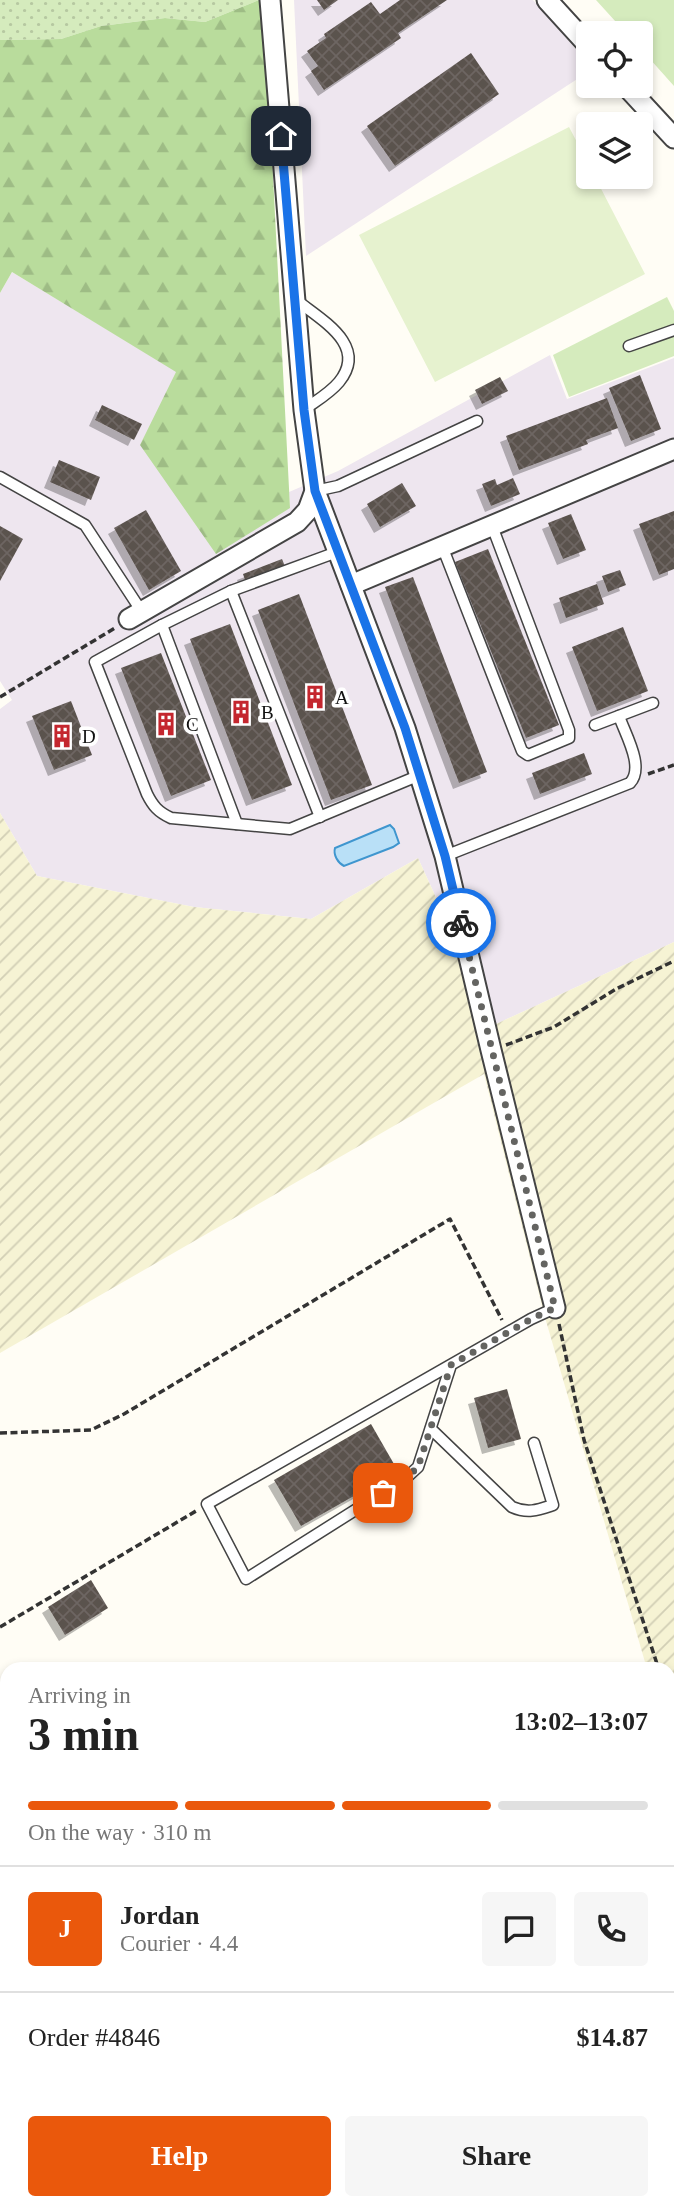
<!DOCTYPE html>
<meta charset="utf-8">
<style>
body{margin:0;font-family:Georgia,serif;background:#f6f6f6;color:#222;height:100vh;display:flex;flex-direction:column;font-size:26px;white-space:nowrap}
*{box-sizing:border-box;margin:0}
p{font-size:23px;color:#767676}
.icon{flex:none;width:38px;height:38px;fill:none;stroke:currentColor;stroke-width:2;stroke-linecap:round;stroke-linejoin:round}
.map{position:relative;flex:1;overflow:hidden}
.side{position:absolute;left:0px;top:1662px;width:676px;height:548px;display:flex;flex-direction:column;background:#fff;border-radius:21px 21px 0 0;box-shadow:0 4px 10px #0003}
.side>*{flex:none}
.buttons{position:absolute;left:576px;top:21px;display:grid;gap:14px}
.buttons a{display:grid;place-items:center;width:77px;height:77px;border-radius:7px;background:#fff;box-shadow:0 4px 10px #0003;font-size:35px}
.pin{position:absolute;display:grid;place-items:center;width:60px;height:60px;color:#fff;margin:-30px;border-radius:14px;box-shadow:0 4px 10px #0006}
.courier{position:absolute;display:grid;place-items:center;width:70px;height:70px;margin:-35px;border:5px solid #1a73e8;border-radius:50%;background:#fff;color:#222;box-shadow:0 2px 9px #0007}
.head em{font-style:normal;font-weight:600}
.head div{display:flex;flex-direction:column-reverse}
.head{display:flex;align-items:center;justify-content:space-between;height:119px;padding:0 28px}
h1{font-size:46px;font-weight:600;line-height:52px}
.bar{display:grid;grid-template-columns:repeat(4,1fr);gap:10px 7px;align-content:center;height:84px;padding:0 28px}
.bar i{height:9px;border-radius:5px;background:#e0e0e0}
.bar .selected{background:#ea580c}
.bar p{grid-column:span 4}
.line{display:flex;align-items:center;gap:18px;padding:0 28px;border-top:2px solid #e0e0e0}
.line div{flex:1}
.round{display:grid;place-items:center;flex:none;width:74px;height:74px;border-radius:7px;background:#f6f6f6}
.button{display:flex;gap:14px;margin-top:auto;padding:14px 28px}
.button a{flex:1;height:80px;border-radius:7px;background:#ea580c;color:#fff;font-size:28px;font-weight:600;line-height:80px;text-align:center}
.button a+a{background:#f6f6f6;color:#222}
.map>svg:first-child{display:block}
</style>
<div class="map">
<svg width="674" height="2210" viewBox="0 0 674 2210">
<defs>
<pattern id="farmland-furrows" width="10" height="10" patternUnits="userSpaceOnUse" patternTransform="scale(1.75)"><rect width="10" height="10" fill="#f6f3d4"/><path d="M-1 1l2-2M0 10L10 0M9 11l2-2" fill="none" stroke="#d2cfb5"/></pattern>
<pattern id="grass-dots" width="8" height="8" patternUnits="userSpaceOnUse" patternTransform="scale(1.75)"><rect width="8" height="8" fill="#d5ebbd"/><path d="M2 2h.1M6 6h.1" fill="none" stroke="#b6c8a1" stroke-width="1.8" stroke-linecap="round"/></pattern>
<pattern id="forest-firs" width="22" height="20" patternUnits="userSpaceOnUse" patternTransform="scale(1.75)"><rect width="22" height="20" fill="#b9dc9c"/><path d="M5 1l3.5 6h-7zM16 11l3.5 6h-7z" fill="#9ebc85"/></pattern>
<pattern id="building-cross-hatch" width="8" height="8" patternUnits="userSpaceOnUse" patternTransform="scale(1.75)"><rect width="8" height="8" fill="#5a524d"/><path d="M0 0l8 8M0 8l8-8" fill="none" stroke="#6d6662"/></pattern>
<filter id="shadow"><feDropShadow dx="-6" dy="6" stdDeviation="0" flood-color="#0004"/></filter>
</defs>
<rect width="100%" height="100%" fill="#fffdf5"/>
<g fill="#eee6ef">
<polygon points="294,0 533,0 588,63 588,72 306,256"/>
<polygon points="12,272 177,372 290,508 289,492 338,471 550,355 567,399 674,358 674,942 494,1025 418,858 311,919 194,907 37,876 0,813 0,709 12,700 0,681 0,293"/>
</g>
<g fill="url(#farmland-furrows)">
<polygon points="0,813 37,876 194,907 311,919 418,858 494,1025 674,942 674,1764 669,1745 668,1670 647,1669 544,1314 484,1074 0,1353"/>
<polygon points="7,1933 7,2203 668,2203 668,1991 674,1987 674,2210 0,2210 0,1937"/>
</g>
<polygon fill="url(#grass-dots)" points="0,0 259,0 205,22 165,18 101,26 61,39 0,40"/>
<polygon fill="url(#forest-firs)" points="259,0 264,0 290,508 216,554 140,445 176,372 12,272 0,293 0,40 61,39 101,26 165,18 205,22"/>
<g fill="#d5ebbd">
<polygon points="596,0 674,0 674,86 641,49 640,33 626,33"/>
<polygon points="667,297 674,311 674,356 569,397 553,355"/>
</g>
<polygon fill="#e6f2cf" points="569,127 588,163 588,177 595,177 645,274 435,382 359,235"/>
<path fill="#b9e0f7" stroke="#3f96cf" stroke-width="2" d="M 390,825 L 394,829 L 399,843 L 393,847 L 344,866 C 338,863 333,855 335,848 Z"/>
<g fill="url(#building-cross-hatch)" filter="url(#shadow)">
<polygon points="317,0 338,0 324,10"/>
<polygon points="400,0 447,0 398,33 401,38 324,90 311,71 318,66 307,51 326,38 324,34 371,2 380,14"/>
<polygon points="471,53 499,94 395,166 367,126"/>
<polygon points="640,375 661,429 631,441 609,388"/>
<polygon points="500,377 508,391 482,404 475,390"/>
<polygon points="607,398 618,428 586,440 588,444 519,470 506,436"/>
<polygon points="102,405 142,424 134,440 95,420"/>
<polygon points="59,460 100,477 91,500 50,482"/>
<polygon points="513,478 520,494 491,506 482,484 495,479 497,485"/>
<polygon points="402,483 416,506 380,527 367,504"/>
<polygon points="146,510 181,571 149,590 114,528"/>
<polygon points="674,511 674,569 659,575 639,524"/>
<polygon points="571,514 586,550 563,559 548,523"/>
<polygon points="0,526 23,539 0,581"/>
<polygon points="488,549 559,725 526,738 455,562"/>
<polygon points="282,559 286,569 246,583 243,574"/>
<polygon points="620,570 626,585 608,592 602,576"/>
<polygon points="413,577 487,772 459,783 385,587"/>
<polygon points="597,584 604,604 566,618 559,598"/>
<polygon points="299,594 372,785 331,800 258,610"/>
<polygon points="230,624 292,785 252,800 190,639"/>
<polygon points="623,627 648,691 597,711 572,647"/>
<polygon points="161,653 211,780 171,796 121,668"/>
<polygon points="71,701 92,755 54,770 32,716"/>
<polygon points="584,753 592,774 540,794 532,773"/>
<polygon points="507,1389 521,1439 488,1448 474,1398"/>
<polygon points="371,1424 398,1471 301,1526 274,1480"/>
<polygon points="91,1580 108,1608 65,1635 48,1607"/>
</g>
<g fill="none" stroke-linecap="round" stroke-linejoin="round">
<g stroke="#444" stroke-width="13">
<g id="lane">
<path d="M 295,299 C 321,320 369,345 339,382 C 330,393 316,401 305,409"/>
<polyline points="629,346 674,330"/>
<polyline points="0,477 85,525 142,612"/>
<polyline points="315,491 338,486 477,421"/>
<polyline points="442,546 522,751 528,755 569,738 569,730 492,526"/>
<path d="M 337,552 L 231,591 L 162,625 L 95,662 L 147,794 C 153,806 158,812 171,818 L 290,829 L 420,775"/>
<polyline points="231,591 320,817"/>
<polyline points="162,625 237,824"/>
<polyline points="595,725 653,703"/>
<path d="M 445,856 L 630,783 C 645,767 625,734 619,716"/>
<polyline points="451,1365 418,1467 406,1478 246,1579 207,1504 531,1319 555,1308"/>
<path d="M 431,1429 L 512,1507 C 528,1514 538,1510 553,1505 L 534,1443"/>
</g>
</g>
<g stroke="#444" stroke-width="23">
<g id="street">
<polyline points="270,0 304,410 315,491 405,728 445,856 491,1050 555,1308"/>
<polyline points="547,0 588,45"/>
<polyline points="626,86 674,138"/>
<polyline points="351,585 674,449"/>
<polyline points="129,619 297,522 308,510 315,491"/>
</g>
</g>
<g stroke="#333" stroke-width="3.5" stroke-dasharray="7 3.5" stroke-linecap="butt">
<polyline points="0,697 115,628"/>
<polyline points="648,774 674,765"/>
<polyline points="506,1045 554,1027 616,989 674,961"/>
<polyline points="559,1324 584,1440 659,1670"/>
<polyline points="0,1433 91,1430 124,1414 450,1219 502,1320"/>
<polyline points="0,1627 196,1511"/>
<polyline points="668,1698 674,1713"/>
<polyline points="673,2210 674,2209"/>
</g>
<use href="#lane" stroke="#fff" stroke-width="10"/>
<use href="#street" stroke="#fff" stroke-width="19"/>
</g>
<g fill="none" stroke-linecap="round" stroke-linejoin="round">
<polyline stroke="#646461" stroke-width="7" stroke-dasharray="0 12.6" points="383,1493 406,1478 418,1467 451,1365 531,1319 555,1308 461,923"/>
<polyline stroke="#1a73e8" stroke-width="9" points="281,136 304,410 315,491 405,728 445,856 461,923"/>
</g>
<defs>
<g id="building-bare" transform="scale(1.89)"><path d="M-4-6H4V6H1V3H-1V6H-4ZM-2.5-4.3h1.7v1.8h-1.7ZM.8-4.3h1.7v1.8H.8ZM-2.5-1h1.7V.8h-1.7ZM.8-1h1.7V.8H.8Z" fill="#c4262e" stroke="#fff" stroke-width="2.5" paint-order="stroke"/></g>
</defs>
<g fill-rule="evenodd">
<use href="#building-bare" x="315" y="697"/>
<use href="#building-bare" x="241" y="712"/>
<use href="#building-bare" x="166" y="724"/>
<use href="#building-bare" x="62" y="736"/>
</g>
<g text-anchor="middle" stroke-width="7" stroke-linejoin="round" paint-order="stroke">
<g font-size="19" fill="#111" stroke="#fff" text-anchor="start">
<text x="335" y="704">A</text>
<text x="261" y="719">B</text>
<text x="186" y="731">C</text>
<text x="82" y="743">D</text>
</g>
</g>
</svg>
<div class="buttons">
<a><svg class="icon" aria-label="locate" viewBox="0 0 24 24"><circle cx="12" cy="12" r="6"/><path d="M12 2v4M12 18v4M2 12h4M18 12h4"/></svg></a>
<a><svg class="icon" aria-label="layers" viewBox="0 0 24 24"><path d="M12 4l9 5-9 5-9-5zM3 14l9 5 9-5"/></svg></a>
</div>
<div class="pin" style="left:383px;top:1493px;background:#ea580c"><svg class="icon" aria-label="bag" viewBox="0 0 24 24"><path d="M5 8h14l-1 12H6zM9 8a3 3 0 0 1 6 0"/></svg></div>
<div class="pin" style="left:281px;top:136px;background:#1f2937"><svg class="icon" aria-label="home" viewBox="0 0 24 24"><path d="M3 11l9-7 9 7M6 9v11h12V9"/></svg></div>
<div class="courier" style="left:461px;top:923px"><svg class="icon" aria-label="bike" viewBox="0 0 24 24"><circle cx="6" cy="16" r="4"/><circle cx="18" cy="16" r="4"/><path d="M6 16l4-8h5l3 8M10 8l3 8H6M13 5h3"/></svg></div>
<section class="side">
<div class="head"><div><h1>3 min</h1><p>Arriving in</p></div><em>13:02–13:07</em></div>
<div class="bar"><i class="selected"></i><i class="selected"></i><i class="selected"></i><i></i><p>On the way · 310 m</p></div>
<div class="line" style="height:126px"><b class="round" style="background:#ea580c;color:#fff">J</b><div><b>Jordan</b><p>Courier · 4.4</p></div><a class="round"><svg class="icon" aria-label="chat" viewBox="0 0 24 24"><path d="M4 5h16v11H9l-5 4z"/></svg></a><a class="round"><svg class="icon" aria-label="phone" viewBox="0 0 24 24"><path d="M5 4h4l2 5-3 2q2 4 5 5l2-3 5 2v4C11 20 4 13 5 4z"/></svg></a></div>
<div class="line" style="height:91px"><div>Order #4846</div><b>$14.87</b></div>
<div class="button"><a>Help</a><a>Share</a></div>
</section>
</div>
